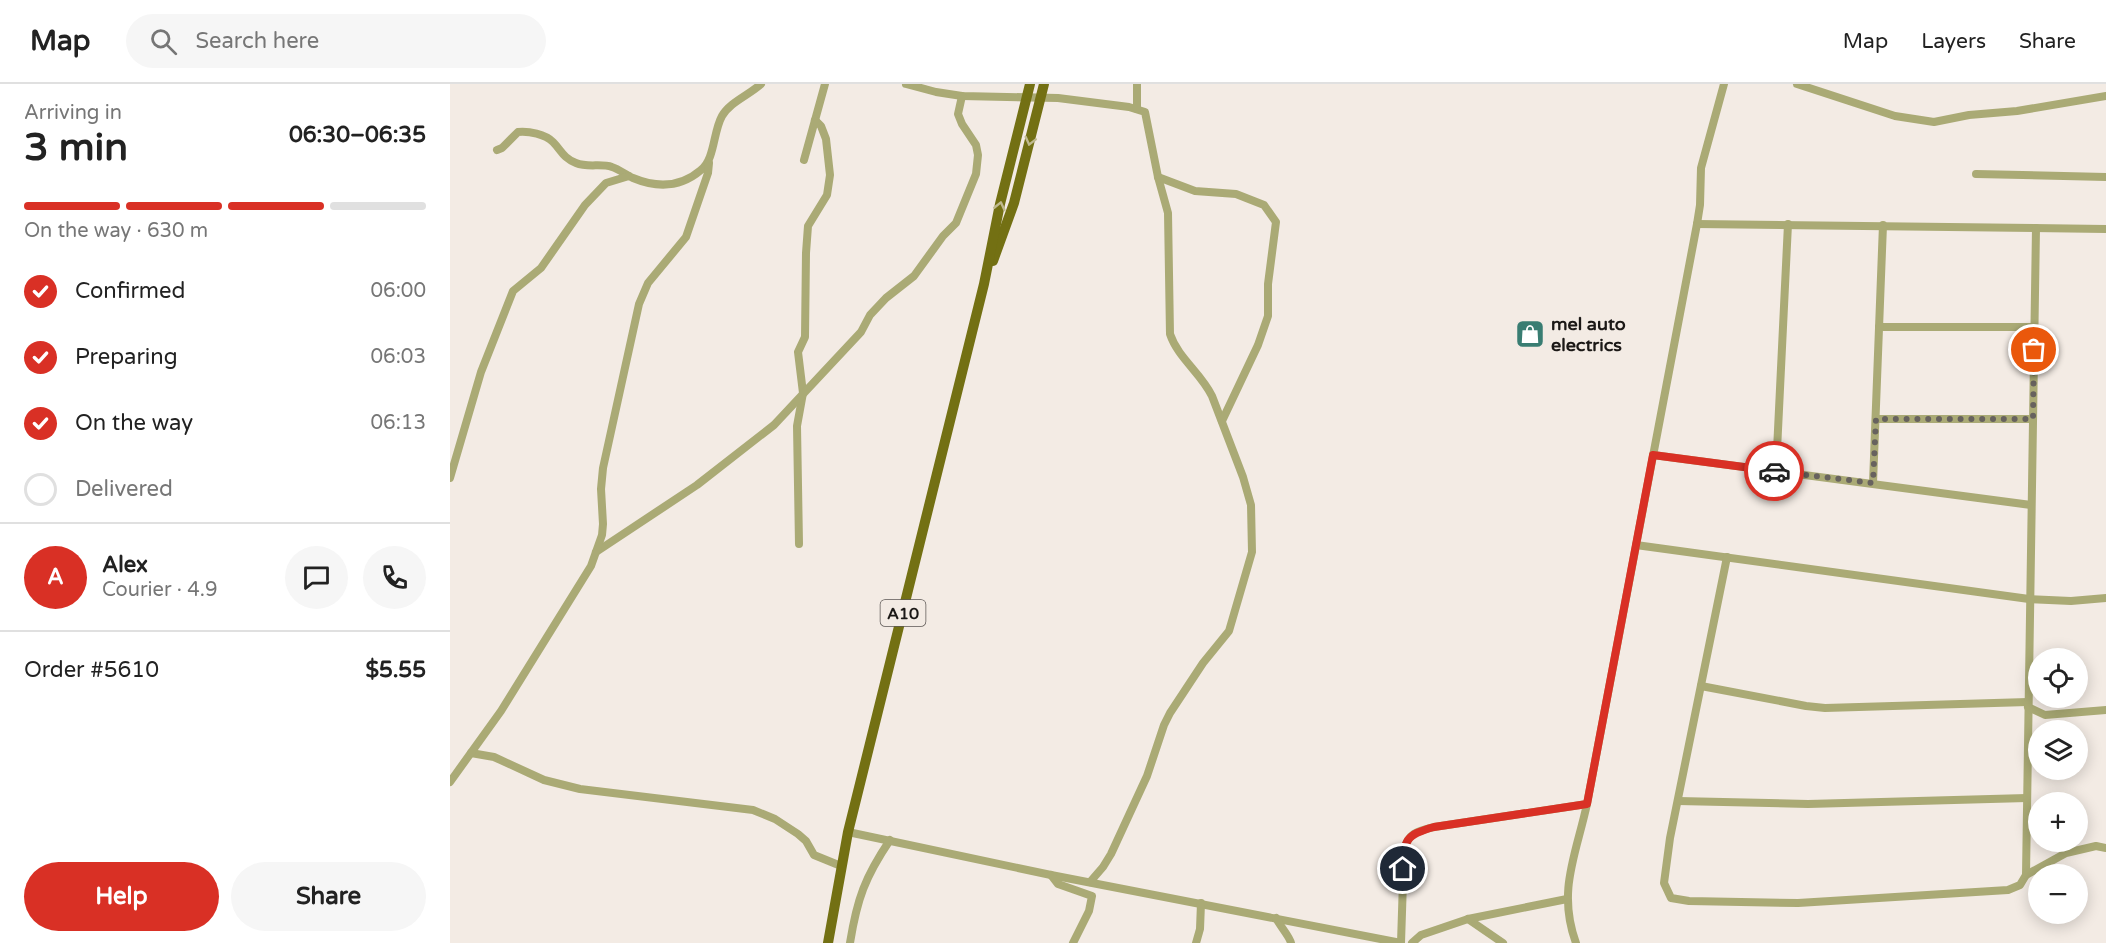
<!DOCTYPE html>
<meta charset="utf-8">
<style>
body{margin:0;font-family:"Varela Round",sans-serif;background:#f6f6f6;color:#222;height:100vh;display:flex;flex-direction:column;font-size:22px;white-space:nowrap}
*{box-sizing:border-box;margin:0}
p{font-size:20px;color:#767676}
.icon{flex:none;width:33px;height:33px;fill:none;stroke:currentColor;stroke-width:2;stroke-linecap:round;stroke-linejoin:round}
.map{position:relative;flex:1;overflow:hidden}
.sheet{display:flex;flex-direction:column;background:#fff;width:450px}
.sheet>*{flex:none}
.fabs{position:absolute;left:1578px;top:564px;display:grid;gap:12px}
.fabs a{display:grid;place-items:center;width:60px;height:60px;border-radius:50%;background:#fff;box-shadow:0 3px 15px #0003;font-size:30px}
.pin{position:absolute;display:grid;place-items:center;width:51px;height:51px;color:#fff;margin:-26px;border:3px solid #fff;border-radius:50%;box-shadow:0 2px 6px #0007}
.courier{position:absolute;display:grid;place-items:center;width:60px;height:60px;margin:-30px;border:4px solid #d93025;border-radius:50%;background:#fff;color:#222;box-shadow:0 2px 8px #0007}
.head em{font-style:normal;font-weight:700}
.head div{display:flex;flex-direction:column-reverse}
.head{display:flex;align-items:center;justify-content:space-between;height:102px;padding:0 24px}
h1{font-size:39px;font-weight:700;line-height:45px}
.bar{display:grid;grid-template-columns:repeat(4,1fr);gap:9px 6px;align-content:center;height:72px;padding:0 24px}
.bar i{height:8px;border-radius:4px;background:#e0e0e0}
.bar .on{background:#d93025}
.bar p{grid-column:span 4}
.line{display:flex;align-items:center;gap:15px;padding:0 24px;border-top:2px solid #e0e0e0}
.line div{flex:1}
.round{display:grid;place-items:center;flex:none;width:63px;height:63px;border-radius:32px;background:#f6f6f6}
ol{padding:0 24px;list-style:none}
li{display:flex;align-items:center;gap:18px;height:66px}
li p{margin-inline-start:auto}
li .icon{padding:6px;border-radius:50%;background:#d93025;color:#fff;stroke-width:4}
li:last-child{color:#767676}
li i{width:33px;height:33px;border:3px solid #e0e0e0;border-radius:50%}
.cta{display:flex;gap:12px;margin-top:auto;padding:12px 24px}
.cta a{flex:1;height:69px;border-radius:36px;background:#d93025;color:#fff;font-size:24px;font-weight:700;line-height:69px;text-align:center}
.cta a+a{background:#f6f6f6;color:#222}
header{display:flex;align-items:center;gap:36px;box-sizing:border-box;height:84px;padding:0 30px;background:#fff;border-bottom:2px solid #e0e0e0}
header strong{font-size:28px}
nav{display:flex;gap:33px;margin-inline-start:auto;font-size:21px}
.search{width:420px;height:54px;background:#f6f6f6;display:flex;align-items:center;gap:15px;box-sizing:border-box;padding:0 21px;border-radius:33px;color:#767676;font-size:22px}
main{display:flex;flex:1;min-height:0}
.map>svg:first-child{display:block}
</style>
<header>
<strong>Map</strong>
<div class="search"><svg class="icon" aria-label="search" viewBox="0 0 24 24"><circle cx="10" cy="10" r="6"/><path d="M15 15l6 6"/></svg>Search here</div>
<nav><a>Map</a><a>Layers</a><a>Share</a></nav>
</header>
<main>
<section class="sheet">
<div class="head"><div><h1>3 min</h1><p>Arriving in</p></div><em>06:30–06:35</em></div>
<div class="bar"><i class="on"></i><i class="on"></i><i class="on"></i><i></i><p>On the way · 630 m</p></div>
<ol>
<li><svg class="icon" aria-label="check" viewBox="0 0 24 24"><path d="M5 12l5 5 9-10"/></svg>Confirmed<p>06:00</p></li>
<li><svg class="icon" aria-label="check" viewBox="0 0 24 24"><path d="M5 12l5 5 9-10"/></svg>Preparing<p>06:03</p></li>
<li><svg class="icon" aria-label="check" viewBox="0 0 24 24"><path d="M5 12l5 5 9-10"/></svg>On the way<p>06:13</p></li>
<li><i></i>Delivered</li>
</ol>
<div class="line" style="height:108px"><b class="round" style="background:#d93025;color:#fff">A</b><div><b>Alex</b><p>Courier · 4.9</p></div><a class="round"><svg class="icon" aria-label="chat" viewBox="0 0 24 24"><path d="M4 5h16v11H9l-5 4z"/></svg></a><a class="round"><svg class="icon" aria-label="phone" viewBox="0 0 24 24"><path d="M5 4h4l2 5-3 2q2 4 5 5l2-3 5 2v4C11 20 4 13 5 4z"/></svg></a></div>
<div class="line" style="height:78px"><div>Order #5610</div><b>$5.55</b></div>
<div class="cta"><a>Help</a><a>Share</a></div>
</section>
<div class="map">
<svg width="1656" height="859" viewBox="0 0 1656 859">
<rect width="100%" height="100%" fill="#f3ebe4"/>
<g fill="none" stroke-linecap="round" stroke-linejoin="round">
<g stroke="#aaaa75" stroke-width="8">
<path d="M 456,0 L 486,8 L 512,12 L 608,14 L 679,23 L 695,28 L 708,93 L 718,129 L 720,250 C 728,274 751,289 762,312 L 793,393 L 801,421 L 802,468 L 779,547 L 753,579 L 720,629 L 714,641 L 697,692 L 661,770 L 653,783 L 640,798"/>
<polyline points="687,0 687,25"/>
<polyline points="1347,0 1445,32 1484,38 1519,31 1567,27 1656,12"/>
<path d="M 47,66 L 52,64 L 68,48 C 79,47 95,50 103,58 C 111,66 113,74 126,79 C 138,84 151,79 162,83 C 169,85 176,91 183,94 C 207,104 230,104 251,86 C 265,75 263,48 272,32 C 280,18 299,11 311,0"/>
<polyline points="354,76 375,0"/>
<polyline points="1526,90 1656,93"/>
<polyline points="708,93 745,107 786,110 814,121 826,138 818,200 818,232 808,261 772,337"/>
<polyline points="1247,140 1656,145"/>
<polyline points="1429,243 1584,243"/>
<polyline points="1426,335 1583,335"/>
<polyline points="1203,371 1581,421"/>
<polyline points="1326,387 1338,140"/>
<polyline points="0,394 31,288 63,207 91,184 135,121 156,99 179,92"/>
<polyline points="1423,399 1433,141"/>
<polyline points="349,460 347,342 353,309 348,268 355,253 356,169 358,142 377,111 380,91 376,55 371,42 365,36"/>
<polyline points="1186,461 1579,515 1621,517 1656,514"/>
<polyline points="146,468 247,401 324,341 411,248 420,231 436,214 464,192 493,152 506,139 526,90 528,71 526,61 512,40 508,30 512,12"/>
<polyline points="1277,473 1220,754 1214,799 1221,814 1239,817 1348,819 1558,806 1570,801 1576,791 1616,769 1646,762 1656,764"/>
<polyline points="1251,602 1356,622 1375,624 1578,618"/>
<polyline points="1578,623 1595,631 1656,626"/>
<polyline points="21,669 44,673 94,696 130,705 303,726 325,735 348,750 356,757 364,771 391,782"/>
<polyline points="0,698 51,627 141,482 152,451 153,440 151,405 153,384 189,220 198,199 236,153 258,89 259,79"/>
<polyline points="1228,717 1358,720 1577,714"/>
<polyline points="1137,720 1247,140 1250,121 1251,84 1274,0"/>
<polyline points="398,748 601,791 951,859"/>
<polyline points="601,791 608,800 642,812 639,827 623,859"/>
<polyline points="1576,791 1586,144"/>
<path d="M 826,834 C 830,842 840,853 841,859"/>
<polyline points="1018,835 1053,859"/>
<path d="M 400,859 C 407,815 415,793 440,756"/>
<polyline points="746,859 750,845 751,819"/>
<path d="M 951,859 L 954,766 C 958,749 968,747 984,743 L 1137,720 C 1126,771 1107,807 1126,859"/>
<polyline points="962,859 971,851 1018,835 1117,815"/>
</g>
<g stroke="#737013" stroke-width="10">
<polyline points="543,177 564,119 594,0"/>
<polyline points="378,859 398,748 534,200 550,120 580,0"/>
</g>
</g>
<defs><path id="oneway-chevron" d="M-2-3.5L2.5 0L-2 3.5" fill="none" stroke-width="1.6" stroke-linecap="round" stroke-linejoin="round" transform="scale(1.5)"/></defs>
<g stroke="#c0ba90">
<use href="#oneway-chevron" transform="translate(580 57) rotate(104)"/>
<use href="#oneway-chevron" transform="translate(550 122) rotate(-77)"/>
</g>
<g fill="none" stroke-linecap="round" stroke-linejoin="round">
<polyline stroke="#67625e" stroke-width="6" stroke-dasharray="0 10.8" points="1324,387 1423,399 1426,335 1583,335 1584,266"/>
<path stroke="#d93025" stroke-width="8" d="M 953,785 C 954,756 955,751 984,743 L 1137,720 L 1203,371 L 1324,387"/>
</g>
<defs>
<g id="shop-square" transform="scale(1.5)"><rect x="-9" y="-9" width="18" height="18" rx="4" fill="#397d72" stroke="#f3ebe4"/><path d="M-5-2.5h2.3a2.7 3.5 0 0 1 5.4 0H5L5.5 6h-11ZM-1.5-2.5h3a1.5 2.3 0 0 0-3 0Z" fill="#fff"/></g>
</defs>
<g fill-rule="evenodd">
<use href="#shop-square" x="1080" y="250"/>
</g>
<g text-anchor="middle" stroke-width="6" stroke-linejoin="round" paint-order="stroke">
<rect fill="#f3ebe4" stroke="#5c5754" stroke-width="1.5" x="430.5" y="516" width="45" height="26" rx="4.5"/>
<g font-size="16" font-weight="bold" fill="#1b1816">
<text x="453" y="535">A10</text>
</g>
<g font-size="18" font-weight="bold" fill="#1b1816" stroke="#f3ebe4" text-anchor="start">
<text x="1101" y="246">mel auto<tspan x="1101" dy="21">electrics</tspan></text>
</g>
</g>
</svg>
<div class="fabs">
<a><svg class="icon" aria-label="locate" viewBox="0 0 24 24"><circle cx="12" cy="12" r="6"/><path d="M12 2v4M12 18v4M2 12h4M18 12h4"/></svg></a>
<a><svg class="icon" aria-label="layers" viewBox="0 0 24 24"><path d="M12 4l9 5-9 5-9-5zM3 14l9 5 9-5"/></svg></a>
<a>+</a>
<a>−</a>
</div>
<div class="pin" style="left:1584px;top:266px;background:#ea580c"><svg class="icon" aria-label="bag" viewBox="0 0 24 24"><path d="M5 8h14l-1 12H6zM9 8a3 3 0 0 1 6 0"/></svg></div>
<div class="pin" style="left:953px;top:785px;background:#1f2937"><svg class="icon" aria-label="home" viewBox="0 0 24 24"><path d="M3 11l9-7 9 7M6 9v11h12V9"/></svg></div>
<div class="courier" style="left:1324px;top:387px"><svg class="icon" aria-label="car" viewBox="0 0 24 24"><path d="M5 17H2v-5l4-1 3-4h7l3 4 3 1v5h-3M9 17h6M6 11h13"/><circle cx="7" cy="17" r="2"/><circle cx="17" cy="17" r="2"/></svg></div>
</div>
</main>
